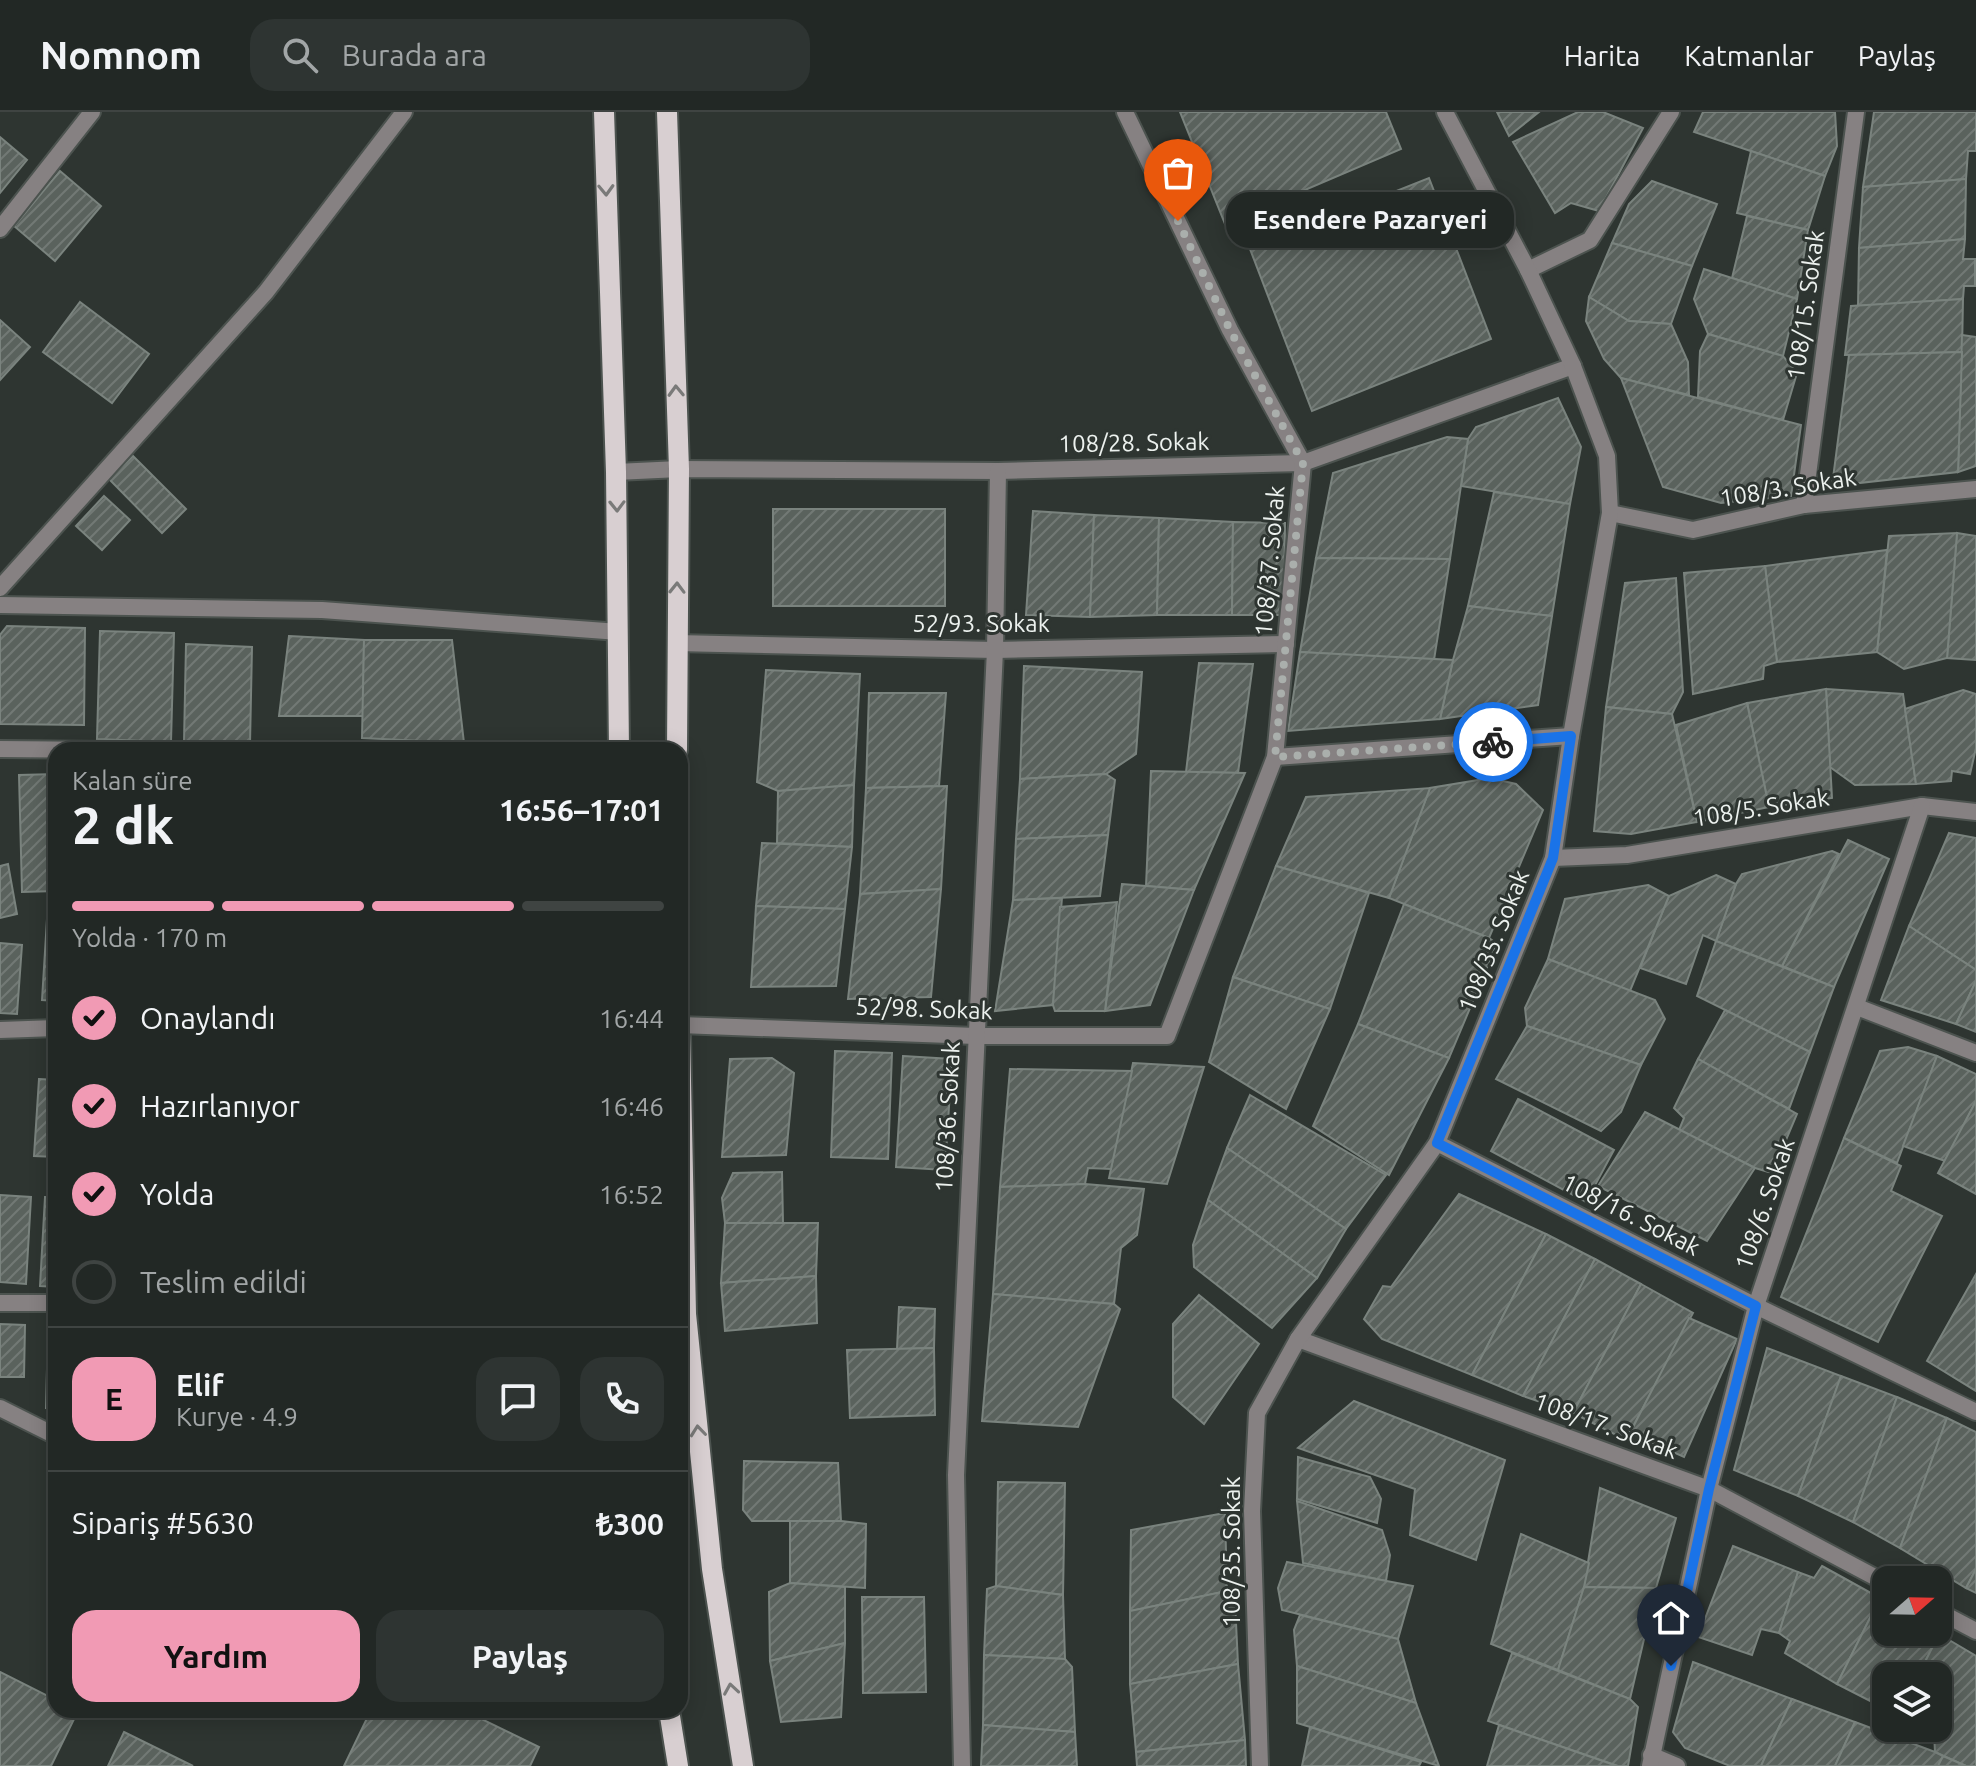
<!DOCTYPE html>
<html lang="tr">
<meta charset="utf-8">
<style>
body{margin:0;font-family:Ubuntu,sans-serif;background:#2e3432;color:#f1f3f6;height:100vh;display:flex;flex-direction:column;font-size:30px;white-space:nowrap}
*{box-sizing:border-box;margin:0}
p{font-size:26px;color:#a2a6a7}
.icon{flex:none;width:44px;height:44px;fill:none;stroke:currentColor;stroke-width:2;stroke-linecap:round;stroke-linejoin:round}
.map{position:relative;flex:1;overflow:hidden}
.panel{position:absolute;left:48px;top:630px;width:640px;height:976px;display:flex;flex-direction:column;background:#222825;border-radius:24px;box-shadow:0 4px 20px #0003,0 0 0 2px #3f4442}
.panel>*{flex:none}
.needle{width:52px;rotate:70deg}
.tools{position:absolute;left:1872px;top:1454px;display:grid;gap:16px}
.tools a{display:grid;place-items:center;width:80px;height:80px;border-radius:16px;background:#222825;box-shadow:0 4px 20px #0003,0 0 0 2px #3f4442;font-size:40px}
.pin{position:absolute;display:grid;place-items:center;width:68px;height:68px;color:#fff;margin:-82px -34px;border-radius:50% 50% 50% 0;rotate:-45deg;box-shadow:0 0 8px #0007}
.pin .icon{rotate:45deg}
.courier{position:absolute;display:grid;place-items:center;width:80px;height:80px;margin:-40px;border:6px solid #1a73e8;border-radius:50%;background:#fff;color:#222;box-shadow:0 2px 10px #0007}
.bubble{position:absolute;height:56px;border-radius:24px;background:#222825;box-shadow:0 4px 20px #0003,0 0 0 2px #3f4442;font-size:26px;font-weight:600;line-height:56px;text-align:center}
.headline em{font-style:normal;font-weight:600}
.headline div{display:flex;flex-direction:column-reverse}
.headline{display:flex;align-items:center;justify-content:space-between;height:136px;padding:0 24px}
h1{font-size:52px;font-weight:600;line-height:60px}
.bar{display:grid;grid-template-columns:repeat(4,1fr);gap:12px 8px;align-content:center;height:96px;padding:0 24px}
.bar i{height:10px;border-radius:6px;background:#3f4442}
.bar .current{background:#f19ab4}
.bar p{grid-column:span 4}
.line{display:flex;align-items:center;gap:20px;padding:0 24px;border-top:2px solid #3f4442}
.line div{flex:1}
.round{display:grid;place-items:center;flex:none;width:84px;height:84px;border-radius:24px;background:#2e3432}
ol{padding:0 24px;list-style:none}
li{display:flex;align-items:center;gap:24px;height:88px}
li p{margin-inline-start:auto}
li .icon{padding:8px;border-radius:50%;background:#f19ab4;color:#111;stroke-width:4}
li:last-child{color:#a2a6a7}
li i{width:44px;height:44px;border:4px solid #3f4442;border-radius:50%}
.cta{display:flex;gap:16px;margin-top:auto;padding:16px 24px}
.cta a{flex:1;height:92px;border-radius:24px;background:#f19ab4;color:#111;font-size:32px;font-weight:600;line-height:92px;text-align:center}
.cta a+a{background:#2e3432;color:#f1f3f6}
header{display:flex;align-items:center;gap:48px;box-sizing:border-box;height:112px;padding:0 40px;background:#222825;border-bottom:2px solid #3f4442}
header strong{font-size:38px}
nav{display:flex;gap:44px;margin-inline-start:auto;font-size:28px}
.search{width:560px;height:72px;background:#2e3432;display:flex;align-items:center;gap:20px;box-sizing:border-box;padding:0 28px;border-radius:24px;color:#a2a6a7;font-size:30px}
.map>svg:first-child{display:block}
</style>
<header>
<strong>Nomnom</strong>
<div class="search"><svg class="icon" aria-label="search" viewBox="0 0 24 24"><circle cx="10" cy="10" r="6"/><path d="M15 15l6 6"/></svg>Burada ara</div>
<nav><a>Harita</a><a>Katmanlar</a><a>Paylaş</a></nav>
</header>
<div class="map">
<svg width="1976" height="1654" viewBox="0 0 1976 1654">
<defs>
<pattern id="building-hatch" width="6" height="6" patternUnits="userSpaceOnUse" patternTransform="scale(2)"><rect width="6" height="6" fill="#5a625d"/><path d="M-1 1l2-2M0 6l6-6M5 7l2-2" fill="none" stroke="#727975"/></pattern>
</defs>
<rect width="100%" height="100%" fill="#2e3531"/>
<g fill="url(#building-hatch)" stroke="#7a837e" stroke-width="2">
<polygon points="1180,0 1386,0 1401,37 1225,112"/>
<polygon points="1497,0 1539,0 1509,24"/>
<polygon points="1578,0 1603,0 1643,16 1599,99 1571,91 1555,101 1513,30"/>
<polygon points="1703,0 1835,0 1837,34 1825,64 1694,20"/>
<polygon points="1874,0 1976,0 1976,39 1968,39 1966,67 1863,75"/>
<polygon points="0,25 27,48 0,81"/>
<polygon points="1751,39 1825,64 1808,118 1737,101"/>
<polygon points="60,59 101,94 55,149 14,114"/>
<polygon points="1429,66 1491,227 1312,299 1250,137"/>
<polygon points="1966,67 1965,127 1859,136 1863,75"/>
<polygon points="1652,69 1717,92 1692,154 1612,131 1629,92"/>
<polygon points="1747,104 1808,118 1797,187 1732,166"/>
<polygon points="1965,127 1963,147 1975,147 1975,174 1964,174 1963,187 1858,194 1859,136"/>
<polygon points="1612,131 1692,154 1671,212 1629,209 1589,185"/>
<polygon points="1704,157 1797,187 1783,244 1708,222 1694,187"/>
<polygon points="1589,185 1629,209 1671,212 1688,250 1689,283 1621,266 1604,247 1586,209"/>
<polygon points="1963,187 1962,240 1845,243 1851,194"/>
<polygon points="80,190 149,242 112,291 43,240"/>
<polygon points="0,208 30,235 0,268"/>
<polygon points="1708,222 1783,244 1797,261 1783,308 1698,285 1700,239"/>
<polygon points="1962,223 1976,225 1976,354 1958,360"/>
<polygon points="1962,240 1958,360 1832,374 1849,243"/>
<polygon points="1621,266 1801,313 1791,384 1721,391 1663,375"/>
<polygon points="1558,286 1581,335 1570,392 1461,374 1468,327 1476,315"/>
<polygon points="1447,325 1468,327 1450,447 1316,446 1333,361"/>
<polygon points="133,344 186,397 162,421 109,367"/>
<polygon points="1494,380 1570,392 1552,504 1468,494"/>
<polygon points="104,384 130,408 102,438 76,414"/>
<rect x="773" y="397" width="172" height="97"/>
<polygon points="1033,399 1094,403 1090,505 1026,503"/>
<polygon points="1094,403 1159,406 1157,503 1090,505"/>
<polygon points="1159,406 1233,410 1232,503 1157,503"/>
<polygon points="1233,410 1285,411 1284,503 1232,503"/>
<polygon points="1957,421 1976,424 1976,548 1947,546"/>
<polygon points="1957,421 1947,546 1904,557 1877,540 1889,424"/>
<polygon points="1887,438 1877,540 1777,550 1765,454"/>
<polygon points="1316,446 1450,447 1434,548 1300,540"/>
<polygon points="1765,454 1777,550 1764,554 1763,567 1693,582 1684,461"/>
<polygon points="1676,466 1683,580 1672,602 1606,595 1625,471"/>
<polygon points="1468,494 1552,504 1538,593 1440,607 1453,548"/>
<polygon points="7,514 85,516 84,613 0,612 0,523"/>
<polygon points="100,519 174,521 171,630 97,627"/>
<polygon points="289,524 364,528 363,604 279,604"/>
<polygon points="364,528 452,528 464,631 362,626"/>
<polygon points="186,532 252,535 250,632 184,630"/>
<polygon points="1300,540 1453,548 1440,607 1288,619"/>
<polygon points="1199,551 1253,552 1238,661 1186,660"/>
<polygon points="1024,554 1142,560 1136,642 1106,662 1020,667"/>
<polygon points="766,558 860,562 854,673 778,679 757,670"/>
<polygon points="1826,577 1903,582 1916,672 1855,673 1830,655"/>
<polygon points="1826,577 1832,686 1769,695 1747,591"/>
<polygon points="1963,578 1976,582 1976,636 1970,662 1952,659 1951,669 1916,672 1905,597"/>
<polygon points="869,581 946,581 939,674 866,676"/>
<polygon points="1747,591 1769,695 1697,710 1676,613"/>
<polygon points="1606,595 1672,602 1697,710 1631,722 1594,719"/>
<polygon points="1151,659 1245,661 1194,778 1146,774"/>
<polygon points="56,662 56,779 22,780 19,663"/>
<polygon points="1106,662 1115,668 1108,723 1016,727 1020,667"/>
<polygon points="1490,666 1516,672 1543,698 1489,826 1389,786 1430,676"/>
<polygon points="854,673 852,735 777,731 778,679"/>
<polygon points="947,674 941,777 860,782 866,676"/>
<polygon points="1430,676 1389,786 1276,754 1306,685"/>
<polygon points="1949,721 1976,726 1976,858 1909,814"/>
<polygon points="1108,723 1100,784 1013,788 1016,727"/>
<polygon points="1848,728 1889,747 1834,875 1782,854"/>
<polygon points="762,731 852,735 845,797 756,794"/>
<polygon points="1832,739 1839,742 1782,854 1716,829 1736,772 1742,762"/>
<polygon points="8,752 17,802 0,806 0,754"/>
<polygon points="1276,754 1369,781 1330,897 1233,865"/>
<polygon points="1716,763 1736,772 1716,829 1703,823 1686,872 1640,856 1669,784"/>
<polygon points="1122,772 1194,778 1150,893 1105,899"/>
<polygon points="1648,773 1669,784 1630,879 1548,847 1565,787"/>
<polygon points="941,777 931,885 848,887 860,782"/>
<polygon points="1062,786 1053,893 995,899 1013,788"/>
<polygon points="1117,790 1105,899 1055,899 1053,893 1060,795"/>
<polygon points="1404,792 1489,826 1497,832 1449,946 1358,912"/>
<polygon points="756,794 845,797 836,874 751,875"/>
<polygon points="47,807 56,807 56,889 42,888"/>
<polygon points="1909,814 1976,858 1976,869 1956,912 1881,888"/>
<polygon points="1716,829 1834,875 1810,940 1697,884"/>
<polygon points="0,831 22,833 17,902 0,901"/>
<polygon points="1548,847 1655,888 1665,907 1641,953 1527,914 1525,896"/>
<polygon points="1233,865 1330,897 1286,997 1209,950"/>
<polygon points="1976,869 1976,920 1956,912"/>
<polygon points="1725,898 1810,940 1789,997 1698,947"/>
<polygon points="1358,912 1449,946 1389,1063 1313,1014"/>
<polygon points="1527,914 1641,953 1621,1000 1601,1019 1496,967"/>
<polygon points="1908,935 1937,944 1897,1051 1844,1026 1880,939"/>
<polygon points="835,939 892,941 888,1047 831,1045"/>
<polygon points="903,944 952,947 945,1058 896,1055"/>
<polygon points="1937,944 1976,962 1976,989 1945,1049 1903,1034"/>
<polygon points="772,946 794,961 786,1043 722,1045 730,947"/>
<polygon points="1698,947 1797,1002 1772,1061 1755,1056 1679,1018 1684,1006 1674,996"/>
<polygon points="1133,951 1204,955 1167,1072 1109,1066"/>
<polygon points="1010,957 1132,959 1111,1057 1088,1056 1085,1072 1000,1075"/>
<polygon points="39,967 56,968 56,1045 34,1044"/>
<polygon points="1250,983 1386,1063 1346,1117 1227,1036"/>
<polygon points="1518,987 1614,1038 1586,1090 1491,1039"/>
<polygon points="1976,989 1976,1082 1938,1061"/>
<polygon points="1645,1000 1755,1056 1707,1129 1598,1074"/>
<polygon points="1844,1026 1901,1054 1891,1079 1942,1104 1878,1230 1781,1185"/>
<polygon points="1227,1036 1346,1117 1317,1166 1208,1088"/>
<polygon points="782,1060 783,1111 725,1111 722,1086 733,1061"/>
<polygon points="1085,1072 1144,1077 1137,1123 1121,1136 1114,1192 993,1182 1000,1075"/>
<polygon points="1459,1082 1546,1122 1472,1263 1382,1227 1364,1207 1383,1174 1391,1175"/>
<polygon points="0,1083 31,1085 26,1172 0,1170"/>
<polygon points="45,1085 56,1086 56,1175 40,1174"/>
<polygon points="1208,1088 1317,1166 1272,1216 1194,1155 1193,1133"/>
<polygon points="725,1111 818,1111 816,1164 721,1171"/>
<polygon points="1546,1122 1595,1147 1523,1284 1472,1263"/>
<polygon points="1595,1147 1641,1172 1573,1301 1523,1284"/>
<polygon points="1976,1162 1976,1279 1927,1249"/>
<polygon points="816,1164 817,1211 725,1219 721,1171"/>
<polygon points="1641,1172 1693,1201 1626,1328 1573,1301"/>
<polygon points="993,1182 1114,1192 1120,1197 1078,1315 982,1309"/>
<polygon points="1199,1183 1259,1232 1204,1312 1173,1285 1173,1212"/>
<polygon points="899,1195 935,1197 934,1236 897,1237"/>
<polygon points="1689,1206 1737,1227 1684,1345 1630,1321"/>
<polygon points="0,1212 25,1213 24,1265 0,1265"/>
<polygon points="48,1217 56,1217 56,1297 46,1296"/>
<polygon points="934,1236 935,1303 850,1306 847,1238"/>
<polygon points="1767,1236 1841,1264 1798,1384 1734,1358"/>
<polygon points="1841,1264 1897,1285 1853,1410 1798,1384"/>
<polygon points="1897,1285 1947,1306 1900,1436 1853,1410"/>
<polygon points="1354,1289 1505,1348 1476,1448 1410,1423 1415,1377 1298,1336"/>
<polygon points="1947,1306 1976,1320 1976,1457 1966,1476 1900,1436"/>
<polygon points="1298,1345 1370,1365 1381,1387 1377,1411 1297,1387"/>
<polygon points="744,1349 838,1351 841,1409 752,1409 743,1398"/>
<polygon points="998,1370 1065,1371 1063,1483 996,1474"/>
<polygon points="1600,1376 1676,1406 1656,1476 1584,1475"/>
<polygon points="1297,1389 1382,1418 1390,1443 1386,1469 1303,1451"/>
<polygon points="1225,1401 1227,1479 1130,1499 1131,1418"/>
<polygon points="790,1409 841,1409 866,1412 865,1476 790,1471"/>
<polygon points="1521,1422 1589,1451 1584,1475 1558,1558 1491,1532"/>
<polygon points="1733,1434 1798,1460 1779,1521 1761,1517 1752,1543 1698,1525"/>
<polygon points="1287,1450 1413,1474 1398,1527 1282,1498 1278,1476"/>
<polygon points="1822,1454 1880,1486 1837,1572 1785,1541 1790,1529 1779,1521 1798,1460 1814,1466"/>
<polygon points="1976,1457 1976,1481 1966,1476"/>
<polygon points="790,1471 845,1475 845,1531 770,1549 769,1480"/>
<polygon points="996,1474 1063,1483 1065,1547 984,1543 987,1477"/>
<polygon points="1584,1475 1656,1476 1630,1587 1558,1558"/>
<polygon points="1227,1479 1235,1490 1238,1552 1130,1572 1130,1499"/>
<polygon points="862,1485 924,1485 926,1580 863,1581"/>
<polygon points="1880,1486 1886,1490 1886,1520 1939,1522 1918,1564 1886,1564 1886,1597 1837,1572"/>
<polygon points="1300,1503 1398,1527 1416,1591 1297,1554 1294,1518"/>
<polygon points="1939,1522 1976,1544 1976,1654 1966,1654 1935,1640 1934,1621 1924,1616 1938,1616 1938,1564 1918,1564"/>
<polygon points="845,1531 841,1605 781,1610 770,1549"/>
<polygon points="1512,1541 1630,1587 1638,1595 1628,1654 1618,1654 1488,1609"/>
<polygon points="984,1543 1065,1547 1072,1555 1075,1620 983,1613"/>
<polygon points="1693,1550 1792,1587 1761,1654 1730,1654 1685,1636 1673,1620"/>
<polygon points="1238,1552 1245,1628 1136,1640 1130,1572"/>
<polygon points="1297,1554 1416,1591 1439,1654 1297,1611"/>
<polygon points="0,1560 56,1588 56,1598 78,1599 51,1654 0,1654"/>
<polygon points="1792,1587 1855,1610 1835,1654 1761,1654"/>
<polygon points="371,1598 463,1598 539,1635 530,1654 344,1654"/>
<polygon points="1855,1610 1935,1640 1943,1644 1938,1654 1835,1654"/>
<polygon points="983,1613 1075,1620 1077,1654 981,1654"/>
<polygon points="1499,1613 1617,1654 1487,1654"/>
<polygon points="1310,1615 1421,1650 1419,1654 1302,1654"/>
<polygon points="124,1620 193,1654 108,1654"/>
<polygon points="1245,1628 1246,1654 1137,1654 1136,1640"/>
<polygon points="1943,1644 1966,1654 1938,1654"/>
</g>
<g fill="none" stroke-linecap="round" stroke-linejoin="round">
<g stroke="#4c534f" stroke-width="20">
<g id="minor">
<polyline points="0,117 92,0"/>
<polyline points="1528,158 1590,128 1671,0"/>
<polyline points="616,360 679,357 998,359 1303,351 1573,254"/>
<polyline points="1804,393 1856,0"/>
<polyline points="1610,401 1693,418 1804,393 1976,377"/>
<polyline points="0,476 266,180 404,0"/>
<polyline points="0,493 322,498 619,520"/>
<polyline points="676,531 995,538 1286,532"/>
<polyline points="0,637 107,638"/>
<polyline points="1275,645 1571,624"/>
<polyline points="1553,746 1627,743 1922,694 1976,700"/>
<polyline points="1857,895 1976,941"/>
<polyline points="680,913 976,924 1167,924 1275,645 1303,351 1230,218 1125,0"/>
<polyline points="0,918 56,916"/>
<polyline points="1437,1031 1756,1194 1976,1300"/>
<polyline points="0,1191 56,1191"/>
<polyline points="1298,1227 1709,1377 1886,1471"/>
<polyline points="0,1296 56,1324"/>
<polyline points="1938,1499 1976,1519"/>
<polyline points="1651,1643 1677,1654"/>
<polyline points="962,1654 956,1363 995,538 998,359"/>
<polyline points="1260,1654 1252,1399 1257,1301 1298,1227 1437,1031 1553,746 1571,624 1610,401 1607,344 1573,254 1528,158 1445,0"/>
<polyline points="1650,1654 1709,1377 1756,1194 1922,694"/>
</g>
</g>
<g stroke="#4c534f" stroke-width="24">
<g id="primary">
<polyline points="604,0 616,360 619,638"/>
<polyline points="667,0 679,357 677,638"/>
<polyline points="680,922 686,1202 712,1457 743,1654"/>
<polyline points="669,1598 678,1654"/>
</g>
</g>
<use href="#minor" stroke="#868182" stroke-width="16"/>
<use href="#primary" stroke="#d8cfd1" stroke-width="20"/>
</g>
<defs><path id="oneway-chevron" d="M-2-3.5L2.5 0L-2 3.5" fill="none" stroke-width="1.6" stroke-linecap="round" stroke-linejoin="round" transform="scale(2)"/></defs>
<g stroke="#7a7a79">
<use href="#oneway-chevron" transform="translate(606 78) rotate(88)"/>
<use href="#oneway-chevron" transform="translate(676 279) rotate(-92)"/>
<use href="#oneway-chevron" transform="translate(617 394) rotate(89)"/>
<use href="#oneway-chevron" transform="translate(677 476) rotate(-89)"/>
<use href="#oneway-chevron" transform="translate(698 1319) rotate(-96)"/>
<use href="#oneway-chevron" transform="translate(731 1577) rotate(-99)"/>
</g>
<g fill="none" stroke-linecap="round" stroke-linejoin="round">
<polyline stroke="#aaafac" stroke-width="8" stroke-dasharray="0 14.4" points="1178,109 1230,218 1303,351 1275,645 1493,630"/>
<polyline stroke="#1a73e8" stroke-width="10" points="1493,630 1571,624 1553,746 1437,1031 1756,1194 1709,1377 1671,1554"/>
</g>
<g text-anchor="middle" stroke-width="6" stroke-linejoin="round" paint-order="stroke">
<g font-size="24" fill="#ecf1ee" stroke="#2e3531">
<text transform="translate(1806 193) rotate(-82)" y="8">108/15. Sokak</text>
<text transform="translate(1134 331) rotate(-1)" y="8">108/28. Sokak</text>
<text transform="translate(1788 376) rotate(-9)" y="8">108/3. Sokak</text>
<text transform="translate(1270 449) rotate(-85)" y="8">108/37. Sokak</text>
<text x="981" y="520">52/93. Sokak</text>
<text transform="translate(1761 696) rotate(-9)" y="8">108/5. Sokak</text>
<text transform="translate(1494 829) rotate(-68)" y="8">108/35. Sokak</text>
<text transform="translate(924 897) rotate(2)" y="8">52/98. Sokak</text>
<text transform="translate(948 1005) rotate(-87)" y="8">108/36. Sokak</text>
<text transform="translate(1765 1092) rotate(-71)" y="8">108/6. Sokak</text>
<text transform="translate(1631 1103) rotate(27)" y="8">108/16. Sokak</text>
<text transform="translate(1606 1314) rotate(20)" y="8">108/17. Sokak</text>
<text transform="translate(1232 1440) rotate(-90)" y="8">108/35. Sokak</text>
</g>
</g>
</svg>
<div class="tools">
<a><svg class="needle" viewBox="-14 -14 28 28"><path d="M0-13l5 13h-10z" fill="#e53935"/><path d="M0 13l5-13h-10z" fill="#a2a6a7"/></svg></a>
<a><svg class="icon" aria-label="layers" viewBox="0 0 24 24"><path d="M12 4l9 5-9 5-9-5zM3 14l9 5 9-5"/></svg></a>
</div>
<div class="pin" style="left:1178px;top:109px;background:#ea580c"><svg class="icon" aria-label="bag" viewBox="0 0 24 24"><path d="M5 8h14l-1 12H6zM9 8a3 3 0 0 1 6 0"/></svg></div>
<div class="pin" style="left:1671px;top:1554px;background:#1f2937"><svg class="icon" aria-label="home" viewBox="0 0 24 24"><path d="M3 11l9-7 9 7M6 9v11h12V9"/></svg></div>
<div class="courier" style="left:1493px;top:630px"><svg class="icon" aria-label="bike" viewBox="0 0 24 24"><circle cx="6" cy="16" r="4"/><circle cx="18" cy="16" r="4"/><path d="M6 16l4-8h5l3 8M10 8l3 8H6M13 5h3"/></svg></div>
<div class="bubble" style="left:1226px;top:80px;width:288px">Esendere Pazaryeri</div>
<section class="panel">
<div class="headline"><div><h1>2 dk</h1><p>Kalan süre</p></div><em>16:56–17:01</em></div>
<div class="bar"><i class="current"></i><i class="current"></i><i class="current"></i><i></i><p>Yolda · 170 m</p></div>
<ol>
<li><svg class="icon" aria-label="check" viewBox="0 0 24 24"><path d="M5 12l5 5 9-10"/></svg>Onaylandı<p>16:44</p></li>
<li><svg class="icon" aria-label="check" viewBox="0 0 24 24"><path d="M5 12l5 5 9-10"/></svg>Hazırlanıyor<p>16:46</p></li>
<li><svg class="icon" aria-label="check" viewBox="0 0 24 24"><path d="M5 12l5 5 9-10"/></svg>Yolda<p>16:52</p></li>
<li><i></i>Teslim edildi</li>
</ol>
<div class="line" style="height:144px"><b class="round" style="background:#f19ab4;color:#111">E</b><div><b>Elif</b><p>Kurye · 4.9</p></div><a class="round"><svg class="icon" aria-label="chat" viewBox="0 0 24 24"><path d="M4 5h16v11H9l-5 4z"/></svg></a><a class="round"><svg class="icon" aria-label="phone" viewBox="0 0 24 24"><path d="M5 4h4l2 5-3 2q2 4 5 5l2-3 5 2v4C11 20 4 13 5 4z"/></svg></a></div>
<div class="line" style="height:104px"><div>Sipariş #5630</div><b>₺300</b></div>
<div class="cta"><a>Yardım</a><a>Paylaş</a></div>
</section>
</div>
